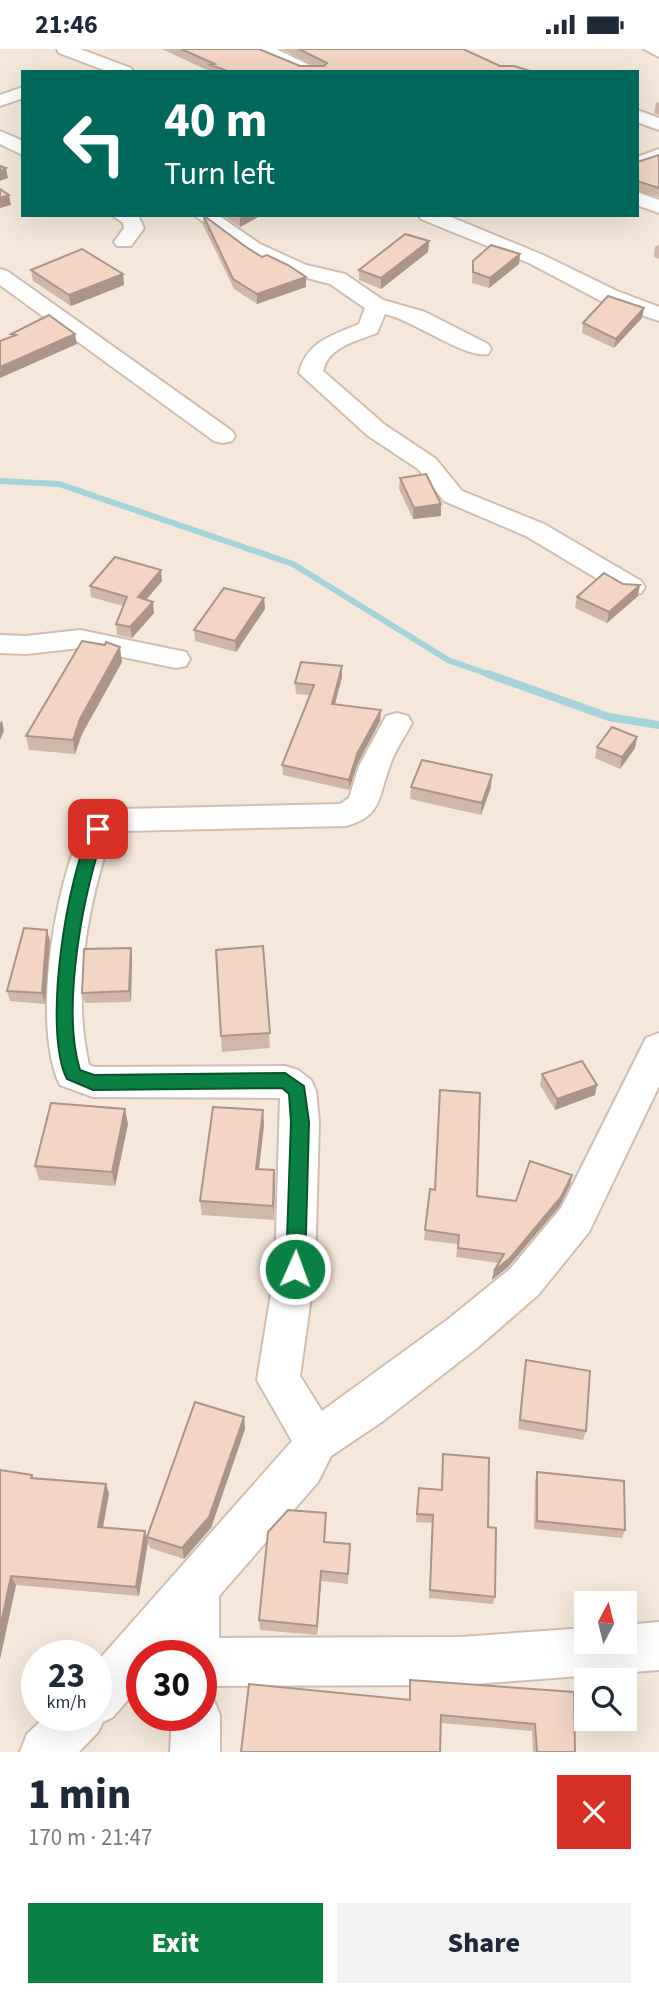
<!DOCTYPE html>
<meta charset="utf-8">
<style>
:root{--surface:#fff;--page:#f2f2f3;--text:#1f2937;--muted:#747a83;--accent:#0b8043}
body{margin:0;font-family:"Source Sans 3",sans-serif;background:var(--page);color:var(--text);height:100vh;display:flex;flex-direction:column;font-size:26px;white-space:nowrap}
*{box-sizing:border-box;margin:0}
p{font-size:23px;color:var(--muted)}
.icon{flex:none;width:38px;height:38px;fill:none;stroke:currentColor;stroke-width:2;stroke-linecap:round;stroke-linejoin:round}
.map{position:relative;height:1703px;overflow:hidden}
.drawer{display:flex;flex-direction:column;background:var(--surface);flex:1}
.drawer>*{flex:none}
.banner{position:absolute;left:21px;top:21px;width:618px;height:147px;border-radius:0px;box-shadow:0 7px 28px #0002;background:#00695c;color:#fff;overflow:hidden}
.needle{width:46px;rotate:7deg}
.buttons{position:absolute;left:574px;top:1542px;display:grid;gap:14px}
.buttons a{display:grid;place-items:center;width:63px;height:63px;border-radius:0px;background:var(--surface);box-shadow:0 7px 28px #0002;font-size:35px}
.speed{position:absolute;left:21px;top:1591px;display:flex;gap:14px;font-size:35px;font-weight:700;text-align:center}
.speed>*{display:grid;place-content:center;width:91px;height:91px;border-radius:50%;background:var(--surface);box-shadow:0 7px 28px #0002;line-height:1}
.speed small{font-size:18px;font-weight:400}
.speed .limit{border:10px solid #d22;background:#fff;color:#111}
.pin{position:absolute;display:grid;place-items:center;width:60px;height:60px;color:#fff;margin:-30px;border-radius:14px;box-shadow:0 4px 10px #0006}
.me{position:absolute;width:77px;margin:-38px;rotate:2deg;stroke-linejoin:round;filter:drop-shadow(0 0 5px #0008)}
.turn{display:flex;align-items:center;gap:24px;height:147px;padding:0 28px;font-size:32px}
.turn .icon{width:91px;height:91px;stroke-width:2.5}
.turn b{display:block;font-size:49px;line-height:60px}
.round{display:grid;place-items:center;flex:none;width:74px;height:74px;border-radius:0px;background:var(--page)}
.head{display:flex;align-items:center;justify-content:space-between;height:119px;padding:0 28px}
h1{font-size:42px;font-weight:800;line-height:52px}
.button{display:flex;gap:14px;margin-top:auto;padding:14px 28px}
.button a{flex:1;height:80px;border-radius:0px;background:var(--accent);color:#fff;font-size:28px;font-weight:800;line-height:80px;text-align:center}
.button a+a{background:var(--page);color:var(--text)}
.status{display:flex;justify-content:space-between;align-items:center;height:49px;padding:0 35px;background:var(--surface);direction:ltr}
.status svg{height:19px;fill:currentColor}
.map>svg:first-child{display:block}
</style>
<div class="status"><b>21:46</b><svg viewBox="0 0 49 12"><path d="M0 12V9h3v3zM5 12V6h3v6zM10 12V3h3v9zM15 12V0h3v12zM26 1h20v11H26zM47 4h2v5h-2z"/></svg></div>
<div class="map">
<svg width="659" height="1703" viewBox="0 0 659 1703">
<rect width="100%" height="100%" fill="#fdf6ec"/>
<path fill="#f5e8da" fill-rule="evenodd" d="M 0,0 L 659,0 L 659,1703 L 0,1703 ZM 23,23 L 637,23 L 637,166 L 23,166 ZM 586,1554 L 625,1554 L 625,1592 L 586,1592 ZM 37,1606 L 96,1606 L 96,1666 L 37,1666 ZM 142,1606 L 201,1606 L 201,1666 L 142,1666 ZM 586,1631 L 625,1631 L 625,1670 L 586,1670 Z"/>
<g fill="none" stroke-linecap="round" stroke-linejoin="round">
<polyline stroke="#a5d3da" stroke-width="6" points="0,432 59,435 293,515 448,611 493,627"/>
<polyline stroke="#a5d3da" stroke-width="8" points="488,625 609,668 659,676"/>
<defs>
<g id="minor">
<polygon points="57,0 80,0 131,19 133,23 109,23 59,4"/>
<polygon points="253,0 276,0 324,23 301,23 255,4"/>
<polygon points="644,0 659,0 659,8"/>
<polygon points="23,38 23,49 0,57 0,46"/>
<polygon points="637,61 659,69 659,81 637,73"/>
<polygon points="0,82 23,92 23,106 0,95"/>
<polygon points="659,100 659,112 637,120 637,108"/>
<polygon points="637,143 659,151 659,164 637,156"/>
<polygon points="112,166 138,166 144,179 131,197 117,197 114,193 124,179 123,174"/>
<path d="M 194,166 L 218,166 L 260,195 L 306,216 L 345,225 L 383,251 L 425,263 L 488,295 L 491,300 L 488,305 C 466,310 413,271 385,265 L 377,284 C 356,292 328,298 323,322 L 385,376 L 436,410 L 462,442 L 544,475 L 641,532 L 645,538 L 641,544 L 631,546 L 621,544 L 526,487 L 444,452 L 418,420 L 367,386 L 299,324 C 306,293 333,286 359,275 L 365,259 L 330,235 L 292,225 L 246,203 Z"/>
<polygon points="418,166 446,166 543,206 617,242 659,258 659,272 601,252 529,214 421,170"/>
<polygon points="0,220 7,222 232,382 235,387 232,392 223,394 214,392 0,236"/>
<polygon points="80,581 176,601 186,603 190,610 186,617 176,619 80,599 26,605 0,604 0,586 26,587"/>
<path d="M 397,664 L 408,667 L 412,674 C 404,689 394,703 389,719 C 378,749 382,767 346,777 L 123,782 L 111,787 C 87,858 72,942 89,1016 L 95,1018 L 285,1017 L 298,1021 L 311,1031 L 316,1042 L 319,1073 L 315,1220 L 300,1327 L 322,1362 L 447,1271 L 510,1220 L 561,1159 L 646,989 L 659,984 L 659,1037 L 589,1183 L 538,1246 L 477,1299 L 383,1372 L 331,1407 L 318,1433 L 219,1547 L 219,1589 L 461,1588 L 586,1579 L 586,1592 L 625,1592 L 625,1576 L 659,1573 L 659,1621 L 461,1636 L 201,1637 L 201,1606 L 173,1606 L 172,1600 L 167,1606 L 142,1606 L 142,1635 L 113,1668 L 103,1673 L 98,1683 L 79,1703 L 20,1703 L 27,1685 L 47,1666 L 96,1666 L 96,1614 L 292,1392 L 257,1331 L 275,1220 L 280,1049 L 93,1048 L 60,1036 C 31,978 55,827 87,772 L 120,760 L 340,755 L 349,749 L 359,717 L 386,667 Z"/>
<polygon points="201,1644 213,1649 220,1666 220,1703 170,1703 172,1666 201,1666"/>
</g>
</defs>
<use href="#minor" stroke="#d1beb0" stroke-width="4"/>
<use href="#minor" fill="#fff" fill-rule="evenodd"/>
</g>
<g fill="#d1b7a8">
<polygon points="162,0 259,0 300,17 315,17 282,0 463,0 500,17 527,23 211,23"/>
<polygon points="659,53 659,66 654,64 656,54"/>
<polygon points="659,106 659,148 637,142 637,113"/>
<polygon points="203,166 246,198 262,208 306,228 306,238 257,255 234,240 203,176"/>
<polygon points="223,166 262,166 240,178"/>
<polygon points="429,192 428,203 381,240 359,231 359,221"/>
<polygon points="659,195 659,210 654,208 655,198"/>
<polygon points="520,205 519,215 489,239 472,234 473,212"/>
<polygon points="31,221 123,225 124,236 71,257 33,232"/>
<polygon points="644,259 642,269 614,299 582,284 583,274"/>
<polygon points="400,429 441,455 441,467 413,470 399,440"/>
<polygon points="162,532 146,551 154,564 132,589 117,586 116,575 123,557 91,548 90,537"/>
<polygon points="638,547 607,574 575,559 577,548"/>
<polygon points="264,549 265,560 236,603 195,592 194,581"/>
<polygon points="105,596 122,613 82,685 75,705 29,701 26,687"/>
<polygon points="342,617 342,628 335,655 381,661 380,672 357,716 349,741 283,726 282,716 310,646 296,645 295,634"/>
<polygon points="637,688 635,699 620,720 595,709 597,698"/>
<polygon points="411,738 491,738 481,766 410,750"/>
<polygon points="50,892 45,955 10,952 7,942"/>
<polygon points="263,897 270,999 222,1003 221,987"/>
<polygon points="131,899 132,910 131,953 85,954 82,944"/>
<polygon points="542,1025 595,1046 555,1061 540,1036"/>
<polygon points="439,1051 477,1147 516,1152 572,1126 570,1136 559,1158 508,1218 492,1231 494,1222 498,1214 456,1208 458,1195 424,1191 430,1140 435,1141"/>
<polygon points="263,1061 264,1076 259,1120 274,1121 274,1171 202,1166 200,1152"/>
<polygon points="128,1075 115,1137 39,1131 35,1117"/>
<polygon points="526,1311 586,1382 583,1391 518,1380 524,1320"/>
<polygon points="244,1368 245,1380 211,1479 184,1510 150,1499 148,1493 139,1547 16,1536 0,1610 0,1421 32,1426 33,1429 106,1435 109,1445 103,1479 145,1482 147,1487"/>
<polygon points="443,1405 488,1478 495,1548 493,1555 429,1549 432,1474 416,1473 418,1447 419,1439 441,1441"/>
<polygon points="537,1423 625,1481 622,1489 534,1480 535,1432"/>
<polygon points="326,1464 325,1493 350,1495 348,1535 321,1532 317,1586 260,1581 259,1571"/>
<polygon points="410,1631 574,1643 575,1703 533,1703 532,1682 441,1674 409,1651"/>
</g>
<g fill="#aa9588">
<polygon points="6,119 8,129 0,132 0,122"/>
<polygon points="9,146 11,156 0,159 0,149"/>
<polygon points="243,166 262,166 240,178 240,168"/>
<polygon points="429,192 428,203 381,240 381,229"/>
<polygon points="520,205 519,215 489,239 490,229"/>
<polygon points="123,225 124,236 71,257 69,246"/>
<polygon points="306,228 306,238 257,255 257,245"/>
<polygon points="644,259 642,269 614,299 616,290"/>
<polygon points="75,285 77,295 0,329 0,318"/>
<polygon points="441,455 441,467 413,470 414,459"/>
<polygon points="161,521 162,532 139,559 138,548"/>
<polygon points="640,536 638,547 607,574 609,563"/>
<polygon points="264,549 265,560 236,603 235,592"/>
<polygon points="153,553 154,564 132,589 130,578"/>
<polygon points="120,598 122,613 82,685 75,705 73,691 80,670"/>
<polygon points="342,617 342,628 332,666 332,655"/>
<polygon points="381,661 380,672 357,716 349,741 349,731 357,705"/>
<polygon points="2,671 4,682 0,691 0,674"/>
<polygon points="637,688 635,699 620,720 622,708"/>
<polygon points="492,726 491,738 481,766 482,754"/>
<polygon points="47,881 50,892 45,955 42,944"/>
<polygon points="131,899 132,910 131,953 129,942"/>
<polygon points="597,1036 595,1046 555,1061 557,1050"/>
<polygon points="125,1060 128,1075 115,1137 112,1123"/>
<polygon points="263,1061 264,1076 257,1135 256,1120"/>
<polygon points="274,1121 275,1136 274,1171 273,1157"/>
<polygon points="572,1126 570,1136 559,1158 508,1218 492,1231 494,1222"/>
<polygon points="244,1368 245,1380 211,1479 184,1510 182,1499"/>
<polygon points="106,1435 109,1445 101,1488 98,1478"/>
<polygon points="145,1482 148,1493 139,1547 136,1538"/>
<polygon points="321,1522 321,1532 317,1586 317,1577"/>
<polygon points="11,1527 16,1536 0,1610 0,1579"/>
</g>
<g fill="#f3d5c3" stroke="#aa9588" stroke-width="2">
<polygon points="181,0 259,0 300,17 324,17 327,14 299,0 463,0 500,17 514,17 527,21 523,23 230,23 211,16 215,15"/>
<polygon points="659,106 659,139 637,132 637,113"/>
<polygon points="0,117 6,119 0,122"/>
<polygon points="0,140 9,146 0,149"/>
<polygon points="203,166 246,198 262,208 267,206 288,216 306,228 257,245 233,230"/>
<polygon points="405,185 429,192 381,229 359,221"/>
<polygon points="491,196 520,205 490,229 473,223 473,212"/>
<polygon points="82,200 123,225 69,246 31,221"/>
<polygon points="608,247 644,259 616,290 583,274"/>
<polygon points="49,266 75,285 0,318 0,292 16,286 11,285"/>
<polygon points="426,425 441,455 414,459 400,429"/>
<polygon points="115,508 161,521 138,548 153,553 130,578 116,575 127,548 90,537"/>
<polygon points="604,524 623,535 640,536 609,563 577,548"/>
<polygon points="224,539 264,549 235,592 194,581"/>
<polygon points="82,592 105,596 106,593 120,598 80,670 73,691 26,687"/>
<polygon points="301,613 342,617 332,655 381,661 357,705 349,731 282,716 314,636 295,634"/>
<polygon points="612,678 637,688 622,708 597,698"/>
<polygon points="422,711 492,726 482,754 411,738"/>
<polygon points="24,879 47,881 42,944 7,942"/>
<polygon points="263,897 270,984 221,987 216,901"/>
<polygon points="131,899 129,942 82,944 84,900"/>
<polygon points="582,1012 597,1036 557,1050 542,1025"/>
<polygon points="440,1041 480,1044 477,1147 516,1152 530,1112 572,1126 561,1148 510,1209 494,1222 504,1205 458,1199 459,1186 425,1181 430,1140 435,1141"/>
<polygon points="51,1054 125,1060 112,1123 35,1117"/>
<polygon points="213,1058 263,1061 256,1120 274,1121 273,1157 200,1152"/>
<polygon points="526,1311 590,1322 586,1382 520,1371"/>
<polygon points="195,1353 244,1368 209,1468 182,1499 147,1488"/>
<polygon points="443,1405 489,1409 488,1478 496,1479 495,1548 430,1541 433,1466 417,1465 419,1439 442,1441"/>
<polygon points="0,1421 32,1426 31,1429 106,1435 98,1478 145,1482 136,1538 11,1527 0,1579"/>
<polygon points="537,1423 624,1432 625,1481 537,1472"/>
<polygon points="288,1461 326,1464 324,1493 350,1495 348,1525 321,1522 317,1577 259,1571 268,1483"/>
<polygon points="410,1631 574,1643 575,1703 537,1703 535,1675 441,1666 440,1703 241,1703 249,1635 410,1651"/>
</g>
<path fill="#0b8043" stroke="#07532c" stroke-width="2" d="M 98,774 L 106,780 C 83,838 61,961 80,1021 L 94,1026 L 285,1024 L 304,1037 L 309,1073 L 305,1220 L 302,1226 L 295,1229 L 289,1226 L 286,1220 L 291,1073 L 289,1045 L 282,1039 L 93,1041 L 67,1030 C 42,981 67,824 93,776 Z"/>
</svg>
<div class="buttons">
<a><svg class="needle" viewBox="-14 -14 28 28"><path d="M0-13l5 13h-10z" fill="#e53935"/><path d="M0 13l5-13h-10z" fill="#747a83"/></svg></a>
<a><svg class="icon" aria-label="search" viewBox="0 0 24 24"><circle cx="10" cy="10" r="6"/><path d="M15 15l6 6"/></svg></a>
</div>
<div class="speed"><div>23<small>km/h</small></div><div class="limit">30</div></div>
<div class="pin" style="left:98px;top:780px;background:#d93025"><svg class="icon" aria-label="arrive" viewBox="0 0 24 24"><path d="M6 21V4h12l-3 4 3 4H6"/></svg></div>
<svg class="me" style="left:295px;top:1220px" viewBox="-20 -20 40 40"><circle r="17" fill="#0b8043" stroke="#fff" stroke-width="3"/><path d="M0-11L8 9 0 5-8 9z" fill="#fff"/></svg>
<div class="banner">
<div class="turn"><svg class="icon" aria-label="left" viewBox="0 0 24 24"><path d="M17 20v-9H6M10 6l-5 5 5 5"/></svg><div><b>40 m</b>Turn left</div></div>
</div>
</div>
<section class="drawer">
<div class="head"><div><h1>1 min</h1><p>170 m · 21:47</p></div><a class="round" style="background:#d93025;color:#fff"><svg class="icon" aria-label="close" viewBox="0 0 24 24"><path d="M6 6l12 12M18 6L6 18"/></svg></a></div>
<div class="button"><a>Exit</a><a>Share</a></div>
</section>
